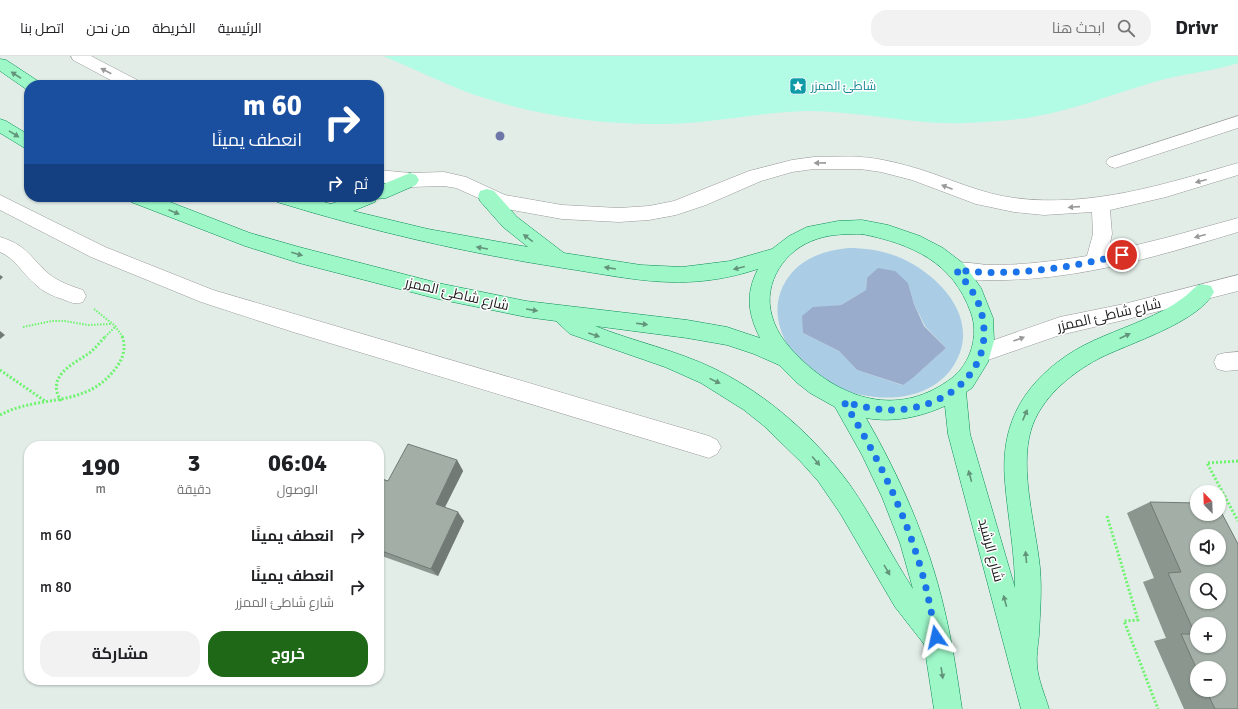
<!DOCTYPE html>
<html lang="ar">
<meta charset="utf-8">
<style>
:root{--surface:#fff;--page:#f2f2f2;--text:#202124;--muted:#757577;--line:#e0e0e0;--accent:#1e6818}
body{margin:0;font-family:Signika,Cairo,sans-serif;background:var(--page);color:var(--text);direction:rtl;height:100vh;display:flex;flex-direction:column;font-size:15px;white-space:nowrap}
*{box-sizing:border-box;margin:0}
p{font-size:13px;color:var(--muted)}
.icon{flex:none;width:22px;height:22px;fill:none;stroke:currentColor;stroke-width:2;stroke-linecap:round;stroke-linejoin:round}
.map{position:relative;flex:1;overflow:hidden;direction:ltr}
.sheet{position:absolute;left:24px;top:385px;width:360px;height:244px;display:flex;flex-direction:column;background:var(--surface);border-radius:16px;box-shadow:0 1px 3px #0004;direction:rtl}
.sheet>*{flex:none}
.banner{position:absolute;left:24px;top:24px;width:360px;height:122px;border-radius:16px;box-shadow:0 1px 3px #0004;direction:rtl;background:#1a4fa0;color:#fff;overflow:hidden}
.needle{width:26px;rotate:337deg}
.fabs{position:absolute;left:1190px;top:429px;display:grid;gap:8px}
.fabs a{display:grid;place-items:center;width:36px;height:36px;border-radius:50%;background:var(--surface);box-shadow:0 1px 3px #0004;font-size:20px}
.pin{position:absolute;display:grid;place-items:center;width:34px;height:34px;color:#fff;margin:-17px;border:2px solid #fff;border-radius:50%;box-shadow:0 1px 4px #0007}
.me{position:absolute;width:44px;margin:-22px;rotate:349deg;stroke-linejoin:round;filter:drop-shadow(0 0 3px #0008)}
.turn{display:flex;align-items:center;gap:14px;height:84px;padding:0 16px;font-size:18px}
.turn .icon{width:52px;height:52px;stroke-width:2.5}
.turn b{display:block;font-size:28px;line-height:34px}
.then{display:flex;align-items:center;height:38px;padding:0 16px;background:#0003;gap:8px;font-size:15px}
.eta{display:flex;justify-content:space-evenly;align-items:center;height:68px;text-align:center}
.eta b{font-size:24px;font-weight:700;line-height:28px}
.action{display:flex;gap:8px;margin-top:auto;padding:8px 16px}
.action a{flex:1;height:46px;border-radius:16px;background:var(--accent);color:#fff;font-size:16px;font-weight:700;line-height:46px;text-align:center}
.action a+a{background:var(--page);color:var(--text)}
ul{padding:0;list-style:none}
li{display:flex;align-items:center;gap:12px;height:52px;padding:0 16px}
li div{flex:1}
li b{display:block;font-size:15px}
li em{font-style:normal}
header{display:flex;align-items:center;gap:24px;box-sizing:border-box;height:56px;padding:0 20px;background:var(--surface);border-bottom:1px solid var(--line)}
header strong{font-size:19px}
nav{display:flex;gap:22px;margin-inline-start:auto;font-size:14px}
.search{width:280px;height:36px;background:var(--page);display:flex;align-items:center;gap:10px;box-sizing:border-box;padding:0 14px;border-radius:16px;color:var(--muted);font-size:15px}
.map>svg:first-child{display:block}
</style>
<header>
<strong>Drivr</strong>
<div class="search"><svg class="icon" aria-label="search" viewBox="0 0 24 24"><circle cx="10" cy="10" r="6"/><path d="M15 15l6 6"/></svg>ابحث هنا</div>
<nav><a>الرئيسية</a><a>الخريطة</a><a>من نحن</a><a>اتصل بنا</a></nav>
</header>
<div class="map">
<svg width="1238" height="653" viewBox="0 0 1238 653">
<rect width="100%" height="100%" fill="#e2ede8"/>
<path fill="#aacde5" fill-rule="evenodd" d="M 848,192 C 864,192 880,194 896,200 C 937,216 983,262 954,309 C 945,324 928,335 910,339 C 885,345 857,340 833,330 C 797,314 764,269 783,230 C 796,204 821,195 848,192 ZM 867,222 L 908,227 L 914,248 L 925,270 L 946,292 L 914,321 L 902,329 L 857,314 L 839,295 L 803,277 L 813,252 L 841,249 L 866,234 Z"/>
<polygon fill="#99accb" points="878,212 895,215 908,227 914,248 924,270 946,292 914,321 903,329 857,314 839,295 803,277 802,260 813,251 841,249 866,234 867,222"/>
<path fill="#b2fbe5" d="M 383,0 L 1238,0 L 1238,7 C 1214,15 1189,17 1165,23 C 1131,32 1098,45 1064,54 C 1032,63 998,66 964,67 C 911,69 860,55 807,55 C 758,56 711,68 662,68 C 598,69 533,59 472,38 C 442,27 413,12 383,0 Z"/>
<g fill="none" stroke-linecap="round" stroke-linejoin="round">
<defs>
<g id="minor">
<polygon points="71,0 91,0 139,25 141,29 120,29 73,4"/>
<polygon points="1238,60 1238,72 1115,112 1109,110 1106,106 1109,102"/>
<path d="M 814,101 C 829,101 845,100 860,101 C 880,102 902,108 922,114 C 953,124 982,138 1015,142 C 1091,152 1165,128 1238,107 L 1238,119 L 1166,141 L 1110,154 L 1112,178 L 1108,196 L 1169,181 L 1238,162 L 1238,176 C 1162,199 1086,222 1006,224 C 988,224 967,225 949,220 L 946,214 L 949,208 C 963,204 978,209 992,209 C 1024,209 1055,205 1087,200 L 1093,178 L 1092,156 L 1044,159 L 1014,156 L 976,148 L 912,124 L 881,116 L 860,113 L 814,113 L 792,116 L 761,125 L 706,149 L 676,159 L 649,164 L 619,166 L 562,163 L 501,152 L 456,132 L 444,130 L 410,131 L 379,126 L 379,114 L 410,117 L 444,116 L 466,121 L 505,139 L 562,149 L 619,152 L 649,150 L 674,145 L 749,115 L 792,104 Z"/>
<polygon points="0,139 105,191 213,234 709,380 717,384 721,391 717,398 709,402 290,275 201,246 91,201 0,154"/>
<path d="M 0,181 C 29,190 29,201 49,218 C 59,226 71,230 83,234 L 86,240 L 83,246 C 75,249 70,246 62,243 C 52,240 42,235 35,228 C 23,218 15,202 0,196 Z"/>
<polygon points="1238,219 1238,235 1124,264 1060,279 982,306 974,303 971,297 974,291 1060,261 1124,248"/>
<polygon points="1238,296 1238,314 1225,315 1217,313 1214,306 1217,299 1225,297"/>
</g>
<g id="major">
<polygon points="0,3 6,4 38,25 40,29 29,29 29,34 26,33 0,15"/>
<polygon points="0,63 6,65 29,79 29,93 23,91 0,77"/>
<path d="M 410,117 L 416,119 L 419,124 L 416,129 L 386,142 L 376,143 L 375,146 L 353,155 L 428,173 L 528,191 L 503,171 L 480,145 L 478,140 L 480,135 L 487,133 L 494,135 L 517,161 L 564,197 L 641,209 L 682,211 L 730,205 L 772,193 L 789,180 L 807,171 L 838,165 L 862,164 L 888,169 L 920,180 L 943,192 L 964,208 L 981,232 L 993,262 L 994,285 L 988,306 L 972,332 L 966,336 L 970,378 L 1015,532 C 1015,497 1008,462 1005,426 C 1000,371 1021,331 1066,300 C 1089,284 1118,275 1143,264 C 1157,258 1171,251 1183,242 C 1188,239 1192,233 1197,230 C 1202,227 1206,229 1211,230 L 1214,236 C 1198,267 1129,287 1098,303 C 1070,318 1040,343 1031,374 C 1019,414 1036,471 1040,512 C 1042,535 1040,557 1039,579 C 1038,589 1036,600 1037,609 C 1038,624 1045,639 1049,653 L 1021,653 L 948,378 L 945,350 C 920,361 894,367 866,362 C 900,421 928,484 944,552 C 952,585 957,619 962,653 L 934,653 L 924,588 L 895,551 L 840,457 L 818,425 L 801,406 L 764,370 L 744,354 L 701,327 L 665,311 L 570,278 L 556,265 L 526,261 L 438,243 L 299,207 L 245,190 L 131,146 L 129,141 L 157,141 L 250,177 L 299,191 L 438,227 L 526,245 L 687,264 L 727,271 L 760,282 C 748,258 745,238 758,213 C 685,237 635,223 563,212 C 466,197 371,175 277,146 L 275,141 L 306,141 L 331,148 L 350,141 L 379,141 L 379,130 ZM 862,178 C 912,188 953,206 971,257 C 979,279 971,307 952,322 C 902,360 848,346 805,307 C 791,294 777,279 772,260 C 762,227 785,193 817,183 C 831,178 847,178 862,178 ZM 595,270 L 687,282 L 727,289 L 754,298 L 779,309 L 796,326 L 810,337 L 835,351 L 862,399 L 882,441 L 900,487 L 913,533 C 891,499 873,462 850,429 C 815,381 768,339 715,313 C 676,294 635,286 595,270 Z"/>
</g>
</defs>
<use href="#minor" stroke="#999" stroke-width="1"/>
<use href="#major" stroke="#078d54" stroke-width="1"/>
<g stroke="#6ef36e" stroke-width="2" stroke-dasharray="1.5 1.5" stroke-linecap="butt">
<polyline points="94,253 114,269 123,281"/>
<polyline points="23,271 52,265 65,265 88,269 112,268"/>
<polyline points="105,281 116,270"/>
</g>
<g stroke="#6ef36e" stroke-width="3" stroke-dasharray="2 2" stroke-linecap="butt">
<polyline points="0,314 45,345"/>
<path d="M 61,345 C 46,321 71,309 88,298 C 95,293 100,286 106,280"/>
<path d="M 0,359 C 41,337 88,354 118,309 C 124,300 126,290 122,280"/>
<polyline points="1238,405 1207,407 1238,465"/>
<polyline points="1107,460 1138,564 1124,565 1158,653"/>
</g>
<use href="#minor" fill="#fff" fill-rule="evenodd"/>
<use href="#major" fill="#9df7c7" fill-rule="evenodd"/>
</g>
<circle fill="#6e75a8" cx="500" cy="80" r="4.5"/>
<g fill="#8b968f" fill-rule="evenodd">
<polygon points="457,404 463,415 445,451 464,465 438,520 379,499 379,422 388,425"/>
<path d="M 1150,446 L 1238,488 L 1238,653 L 1184,653 L 1154,585 L 1166,582 L 1143,526 L 1154,522 L 1127,457 ZM 1197,612 L 1219,634 L 1197,634 Z"/>
</g>
<g fill="#717a74">
<polygon points="0,219 3,221 0,224"/>
<polygon points="0,275 5,279 0,283"/>
<polygon points="457,404 463,415 442,457 436,448"/>
<polygon points="458,456 464,465 438,520 431,513"/>
</g>
<g fill="#a2aea6" stroke="#717a74" fill-rule="evenodd">
<polygon points="408,388 457,404 436,448 458,456 431,513 379,494 379,422 388,425"/>
<path d="M 1150,446 L 1197,447 L 1197,458 L 1219,458 L 1219,452 L 1238,488 L 1238,653 L 1215,653 L 1206,634 L 1219,634 L 1219,612 L 1197,612 L 1197,614 L 1181,578 L 1195,578 L 1168,517 L 1181,516 ZM 1197,480 L 1219,480 L 1219,502 L 1197,502 ZM 1197,524 L 1219,524 L 1219,546 L 1197,546 ZM 1197,568 L 1219,568 L 1219,590 L 1197,590 Z"/>
</g>
<defs><path id="oneway-solid" d="M-6-.8H1V-3.2L6.5 0L1 3.2V.8H-6Z"/></defs>
<g fill="#999">
<use href="#oneway-solid" transform="translate(106 15) rotate(-153)"/>
<use href="#oneway-solid" transform="translate(820 107) rotate(179)"/>
<use href="#oneway-solid" transform="translate(1201 125) rotate(165)"/>
<use href="#oneway-solid" transform="translate(947 131) rotate(-159)"/>
<use href="#oneway-solid" transform="translate(1074 151) rotate(176)"/>
<use href="#oneway-solid" transform="translate(1200 180) rotate(165)"/>
<use href="#oneway-solid" transform="translate(1019 283) rotate(-20)"/>
</g>
<g fill="#63947a">
<use href="#oneway-solid" transform="translate(16 19) rotate(-147)"/>
<use href="#oneway-solid" transform="translate(14 78) rotate(32)"/>
<use href="#oneway-solid" transform="translate(174 156) rotate(23)"/>
<use href="#oneway-solid" transform="translate(528 182) rotate(-143)"/>
<use href="#oneway-solid" transform="translate(482 192) rotate(-170)"/>
<use href="#oneway-solid" transform="translate(297 198) rotate(16)"/>
<use href="#oneway-solid" transform="translate(610 212) rotate(-171)"/>
<use href="#oneway-solid" transform="translate(739 212) rotate(166)"/>
<use href="#oneway-solid" transform="translate(532 254) rotate(9)"/>
<use href="#oneway-solid" transform="translate(642 268) rotate(7)"/>
<use href="#oneway-solid" transform="translate(594 279) rotate(19)"/>
<use href="#oneway-solid" transform="translate(1125 280) rotate(-25)"/>
<use href="#oneway-solid" transform="translate(715 325) rotate(26)"/>
<use href="#oneway-solid" transform="translate(1025 359) rotate(-67)"/>
<use href="#oneway-solid" transform="translate(816 405) rotate(49)"/>
<use href="#oneway-solid" transform="translate(970 420) rotate(-105)"/>
<use href="#oneway-solid" transform="translate(1026 501) rotate(-95)"/>
<use href="#oneway-solid" transform="translate(887 514) rotate(60)"/>
<use href="#oneway-solid" transform="translate(1005 545) rotate(-105)"/>
<use href="#oneway-solid" transform="translate(942 617) rotate(81)"/>
</g>
<g fill="none" stroke-linecap="round" stroke-linejoin="round">
<path stroke="#1a73e8" stroke-width="7" stroke-dasharray="0 12.6" d="M 936,581 C 931,554 926,527 917,500 C 900,446 874,394 844,346 C 860,350 875,354 892,354 C 947,353 997,314 981,255 C 977,239 966,226 956,214 C 1012,221 1068,212 1122,199"/>
</g>
<defs>
<symbol id="sight-square" viewBox="-11 -11 22 22"><rect x="-9" y="-9" width="18" height="18" rx="4" fill="#0f9aa8" stroke="#fff"/><path d="M0-6L1.8-2.2L6-1.7L2.9 1.2L3.7 5.4L0 3.3L-3.7 5.4L-2.9 1.2L-6-1.7L-1.8-2.2Z" fill="#fff"/></symbol>
</defs>
<g fill-rule="evenodd">
<use href="#sight-square" x="788" y="20" width="20" height="20"/>
</g>
<g text-anchor="middle" dominant-baseline="central" stroke-width="3" stroke-linejoin="round" paint-order="stroke">
<g font-size="12" fill="#0d838f" stroke="#fff" text-anchor="start">
<text x="811" y="30">شاطئ الممزر</text>
</g>
<g font-size="14" fill="#1c1c1c" stroke="#fff">
<text transform="translate(457 238) rotate(13)">شارع شاطئ الممزر</text>
<text transform="translate(1109 259) rotate(-13)">شارع شاطئ الممزر</text>
<text transform="translate(991 494) rotate(75)">شارع الرشيد</text>
</g>
</g>
</svg>
<div class="fabs">
<a><svg class="needle" viewBox="-14 -14 28 28"><path d="M0-13l5 13h-10z" fill="#e53935"/><path d="M0 13l5-13h-10z" fill="#757577"/></svg></a>
<a><svg class="icon" aria-label="sound" viewBox="0 0 24 24"><path d="M4 9h4l5-4v14l-5-4H4zM17 9q2 3 0 6"/></svg></a>
<a><svg class="icon" aria-label="search" viewBox="0 0 24 24"><circle cx="10" cy="10" r="6"/><path d="M15 15l6 6"/></svg></a>
<a>+</a>
<a>−</a>
</div>
<div class="pin" style="left:1122px;top:199px;background:#d93025"><svg class="icon" aria-label="arrive" viewBox="0 0 24 24"><path d="M6 21V4h12l-3 4 3 4H6"/></svg></div>
<svg class="me" style="left:936px;top:581px" viewBox="-20 -20 40 40"><path d="M0-17L14 15 0 8-14 15z" fill="#1a73e8" stroke="#fff" stroke-width="4"/></svg>
<div class="banner">
<div class="turn"><svg class="icon" aria-label="right" viewBox="0 0 24 24"><path d="M7 20v-9h11M14 6l5 5-5 5"/></svg><div><b>60 m</b>انعطف يمينًا</div></div>
<div class="then">ثم<svg class="icon" aria-label="right" viewBox="0 0 24 24"><path d="M7 20v-9h11M14 6l5 5-5 5"/></svg></div>
</div>
<section class="sheet">
<div class="eta">
<div><b>06:04</b><p>الوصول</p></div>
<div><b>3</b><p>دقيقة</p></div>
<div><b>190</b><p>m</p></div>
</div>
<ul>
<li><svg class="icon" aria-label="right" viewBox="0 0 24 24"><path d="M7 20v-9h11M14 6l5 5-5 5"/></svg><div><b>انعطف يمينًا</b></div><em>60 m</em></li>
<li><svg class="icon" aria-label="right" viewBox="0 0 24 24"><path d="M7 20v-9h11M14 6l5 5-5 5"/></svg><div><b>انعطف يمينًا</b><p>شارع شاطئ الممزر</p></div><em>80 m</em></li>
</ul>
<div class="action"><a>خروج</a><a>مشاركة</a></div>
</section>
</div>
